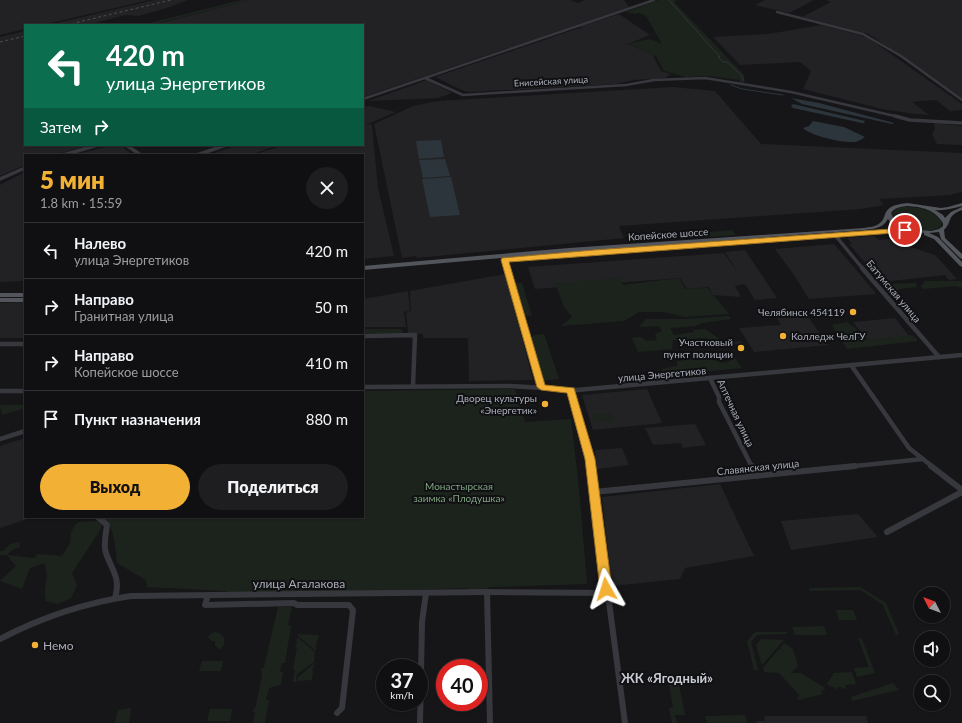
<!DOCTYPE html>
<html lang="ru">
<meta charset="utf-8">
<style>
:root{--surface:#101012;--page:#1e1e20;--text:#f1f3f6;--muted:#9c9d9f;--line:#303032;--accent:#f2b134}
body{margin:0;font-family:Lato,sans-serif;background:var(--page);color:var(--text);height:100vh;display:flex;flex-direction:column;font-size:15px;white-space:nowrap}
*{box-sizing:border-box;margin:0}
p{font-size:13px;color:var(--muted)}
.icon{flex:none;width:22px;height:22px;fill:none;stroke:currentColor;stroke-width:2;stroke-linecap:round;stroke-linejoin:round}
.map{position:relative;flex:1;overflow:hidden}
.panel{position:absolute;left:24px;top:154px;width:340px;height:364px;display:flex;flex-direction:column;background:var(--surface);border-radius:0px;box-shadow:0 1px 3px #0004,0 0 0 1px var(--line)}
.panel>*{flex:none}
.banner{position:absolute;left:24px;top:24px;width:340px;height:122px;border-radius:0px;box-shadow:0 1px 3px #0004,0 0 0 1px var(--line);background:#0b6e4f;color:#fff;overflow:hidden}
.needle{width:26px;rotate:312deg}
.buttons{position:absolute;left:914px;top:587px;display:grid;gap:8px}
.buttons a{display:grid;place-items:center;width:36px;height:36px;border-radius:50%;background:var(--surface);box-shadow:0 1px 3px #0004,0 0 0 1px var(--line);font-size:20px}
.speed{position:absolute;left:376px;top:659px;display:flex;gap:8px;font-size:20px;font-weight:700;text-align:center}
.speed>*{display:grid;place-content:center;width:52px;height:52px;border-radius:50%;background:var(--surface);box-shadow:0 1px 3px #0004,0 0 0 1px var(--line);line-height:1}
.speed small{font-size:10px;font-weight:400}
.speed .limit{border:6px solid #d22;background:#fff;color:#111}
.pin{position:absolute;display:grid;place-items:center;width:34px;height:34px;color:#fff;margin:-17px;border:2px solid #fff;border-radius:50%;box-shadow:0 1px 4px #0007}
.me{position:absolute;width:44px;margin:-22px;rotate:354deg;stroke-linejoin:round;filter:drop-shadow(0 0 3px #0008)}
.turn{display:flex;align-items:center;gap:14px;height:84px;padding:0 16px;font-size:18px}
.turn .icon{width:52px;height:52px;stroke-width:2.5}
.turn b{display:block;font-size:28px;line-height:34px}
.then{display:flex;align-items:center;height:38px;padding:0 16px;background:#0003;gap:8px;font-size:15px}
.round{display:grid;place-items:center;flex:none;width:42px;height:42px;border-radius:21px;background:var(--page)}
.summary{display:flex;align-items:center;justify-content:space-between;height:68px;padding:0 16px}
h1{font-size:24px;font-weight:800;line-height:30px;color:var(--accent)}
.cta{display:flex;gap:8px;margin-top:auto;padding:8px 16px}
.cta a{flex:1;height:46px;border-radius:24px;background:var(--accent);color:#111;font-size:16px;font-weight:800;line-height:46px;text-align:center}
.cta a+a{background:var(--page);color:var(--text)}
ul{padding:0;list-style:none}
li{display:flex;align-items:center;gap:12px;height:56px;padding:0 16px;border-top:1px solid var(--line)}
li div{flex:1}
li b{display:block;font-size:15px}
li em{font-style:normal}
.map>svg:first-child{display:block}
</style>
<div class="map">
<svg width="962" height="723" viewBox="0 0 962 723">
<rect width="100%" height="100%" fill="#161618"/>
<g fill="#222225">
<polygon points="0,0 149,0 42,25 25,25 25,29 0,35"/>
<polygon points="154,0 188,0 167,8 138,16 126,15 87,25 49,25"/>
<polygon points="250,0 570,0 578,3 585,0 624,0 629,7 363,97 363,25 153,25"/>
<polygon points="765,0 814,0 789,13 755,5"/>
<polygon points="825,0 962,0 962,99 869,34 802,17 831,2"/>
<polygon points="619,14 650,35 631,43 626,43 656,56 653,56 661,71 671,74 665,78 634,80 616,84 470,92 464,91 435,77 576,29 582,28 579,27"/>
<polygon points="821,25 867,37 962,104 962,110 950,111 936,100 919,101 912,102 929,115 915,114 882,109 803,89 811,71 800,62 740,65 713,37 768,34"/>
<polygon points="25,31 25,145 89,145 58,154 50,153 47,155 25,155 25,165 0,176 0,37"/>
<polygon points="427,80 452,93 438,98 368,101"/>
<polygon points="673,87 715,91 761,144 962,153 962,192 950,195 879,199 884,205 861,209 619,226 624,238 417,258 416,256 402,258 374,124 413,106 438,101"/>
<polygon points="369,106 396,112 365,125 371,124 372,126 378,188 394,256 363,259 363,155 253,155 284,145 363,145 363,107"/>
<polygon points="934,123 962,126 962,145 937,144 932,134 935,129"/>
<polygon points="113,145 123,147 132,155 75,155"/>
<polygon points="238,145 278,145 250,155 209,155"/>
<polygon points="25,172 25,281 0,282 0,185"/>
<polygon points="874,236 879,240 889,239 893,243 898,243 935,255 957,279 949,280 945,275 882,282 849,244 852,243 847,238"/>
<polygon points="834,244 858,272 876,294 809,299 794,275 775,249"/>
<polygon points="745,250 777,298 755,300 745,284 735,286 741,297 713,295 709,287 687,289 680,278 535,289 528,267 724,253 739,274 725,252"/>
<polygon points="505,274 533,380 469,381 468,338 423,338 423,334 408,333 406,313 411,311 410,291"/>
<polygon points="408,291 410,311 404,312 406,327 363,327 363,299"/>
<polygon points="25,302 25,338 0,338 0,303"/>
<polygon points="803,310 828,345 754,352 739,328 781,325 774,313"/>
<polygon points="895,318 909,336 867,340 853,322"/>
<polygon points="647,389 662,423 593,430 582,395"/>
<polygon points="695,424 706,445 683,448 681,443 653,445 645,428"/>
<polygon points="25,438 25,517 33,517 0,528 0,446"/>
<polygon points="622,448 629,465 597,469 595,450"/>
<polygon points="720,484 754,556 685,568 680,579 612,586 602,497"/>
<polygon points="858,514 878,537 791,550 781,521"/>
<polygon points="764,716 866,716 868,723 757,723 756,721 765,721"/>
</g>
<g fill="#1c231d">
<polygon points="241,0 250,0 151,25 141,25"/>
<polygon points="659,0 676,0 674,2 744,75 744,83 739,82 740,80 708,76 686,77 664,71 656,56 629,44 649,39 662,44 646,16 640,13 634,14 626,12"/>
<path d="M 910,207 C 923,208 934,211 942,222 L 941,226 C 930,236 894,230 891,213 C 896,207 903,207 910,207 Z"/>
<polygon points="732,230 736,235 691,238 688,234"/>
<polygon points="865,231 524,256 555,253"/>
<polygon points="619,278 623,285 679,278 685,289 708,288 729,314 685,317 664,312 639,312 624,321 561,326 572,317 564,307 555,283"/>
<polygon points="925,281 962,281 962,288 956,286 923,289 921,286"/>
<polygon points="515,283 522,283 532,316 524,316"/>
<polygon points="916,283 917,287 899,289 897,293 903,300 893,299 885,290 890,284"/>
<polygon points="729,316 731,319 702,323 695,326 670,328 674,335 694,332 694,330 705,329 724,342 742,341 743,344 717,345 707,338 673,340 672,349 638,352 632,338 640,337 647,341 657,340 655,334 662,331 659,326 639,327 646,319 684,319"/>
<polygon points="847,322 855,328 865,340 913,335 918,341 847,349 832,325"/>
<polygon points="363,329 401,329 403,333 363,333"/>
<polygon points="544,334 559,379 542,381 530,339 534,335"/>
<polygon points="705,358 725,363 735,358 742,368 664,376 662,369 677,366 677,361"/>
<path d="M 515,389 L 525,422 L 571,419 L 579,489 L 587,584 L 490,587 C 482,591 476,592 467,588 L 373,591 L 251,592 L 228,593 L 225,591 L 147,587 L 146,580 L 117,563 C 115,547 115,528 103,517 L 363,517 L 363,391 Z"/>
<polygon points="0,405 25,405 25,408 2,415"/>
<polygon points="611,413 614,421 594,423 592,415"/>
<path d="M 97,521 L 102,525 L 99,532 L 72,573 L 77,586 L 71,598 L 58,604 L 46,601 C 42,585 51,578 44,563 L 30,568 L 22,589 L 0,581 L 16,566 L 7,555 L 0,555 L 0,551 L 3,551 L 10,544 L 19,542 L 20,547 L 13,549 L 7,555 L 33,558 L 36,557 L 37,554 L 62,556 L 70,543 L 71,532 L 75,525 L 79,522 Z"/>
<polygon points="860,587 886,603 899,634 898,635 896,635 883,605 861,590 810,591 809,588"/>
<polygon points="278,607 292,607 288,625 291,626 285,663 282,663 280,672 283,672 281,685 269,688 266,700 269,700 265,723 253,723 255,712 252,711 256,706 262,676 261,669 264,667"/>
<polygon points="836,610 853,610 857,620 839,620"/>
<polygon points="824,626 827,635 795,635 792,627"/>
<path d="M 215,632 C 226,634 227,643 220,650 L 215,645 L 215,641 L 212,641 L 208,637 L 210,634 Z"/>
<polygon points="755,632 787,632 787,634 757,635 751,642 758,670 754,670 747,641"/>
<polygon points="298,634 319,635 316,644 316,651 298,636"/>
<polygon points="297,637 315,652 314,662 297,674 296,682 293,682 295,669 293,669 297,647 296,647"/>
<polygon points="858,638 862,639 875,673 857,677 854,668 869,667"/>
<polygon points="761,639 784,640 762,665 756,645"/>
<polygon points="784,643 793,649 798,666 791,673 801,673 825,688 825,689 821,691 823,694 798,700 797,697 800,696 779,673 764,672 763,668 779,649 793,658 780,649"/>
<polygon points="202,661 223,661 221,671 199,671"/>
<polygon points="315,663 312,671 313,671 312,680 297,681 298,677"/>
<polygon points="852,672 856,684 845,685 846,688 842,689 841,687 837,687 838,690 827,684 834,673"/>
<polygon points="893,683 899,690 852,701 851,697"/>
<polygon points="669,685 679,685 685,715 675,715 677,723 672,723 669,708 673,707"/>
<polygon points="131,708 129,723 115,723 118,710"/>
<polygon points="210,709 232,709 230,721 207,721"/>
<polygon points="745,715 747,723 707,723 705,716"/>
</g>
<g fill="#2c353c">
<polygon points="791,98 819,103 894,123 892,124 802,104"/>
<polygon points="793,104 865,121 864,123 862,123 793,108 791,106"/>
<path d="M 813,121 L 844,127 L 865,137 C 862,139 858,142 854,142 C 842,143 811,136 803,128 L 809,126 Z"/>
<polygon points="441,140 444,157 419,159 416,141"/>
<polygon points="445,159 450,176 423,178 419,160"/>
<polygon points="451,177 460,215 430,217 422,179"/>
</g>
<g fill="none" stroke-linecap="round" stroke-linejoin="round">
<g stroke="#2c353c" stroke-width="1">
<polyline points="669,0 720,57 718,57 723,62 727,62 741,75 744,81"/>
<polyline points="731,85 742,89 783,95"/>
</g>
<g stroke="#37383d" stroke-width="2.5">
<polyline points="777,12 863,34 901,56 962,100"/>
<polyline points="425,78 463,95 626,85 654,80 705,78 791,92 899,117"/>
<polyline points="363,99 654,0"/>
</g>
<g stroke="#37383d" stroke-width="3.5">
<polyline points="895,116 910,120 962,123"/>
<polyline points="126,145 141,155"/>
<polyline points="63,155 98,145"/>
<polyline points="197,155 226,145"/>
<polyline points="0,179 25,168"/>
<polyline points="835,235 863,269"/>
<polyline points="505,260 508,269"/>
</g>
<g stroke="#37383d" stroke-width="4.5">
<polyline points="507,268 541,387"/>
<polyline points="862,268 939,357"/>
<polyline points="363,336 415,335 413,386"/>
<polyline points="0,344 25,344"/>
<polyline points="851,365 909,448 933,467"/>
<polyline points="710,378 719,397 719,402 752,467"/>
<polyline points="363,387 510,386 577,390 962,355"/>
<polyline points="571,390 591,467"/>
<polyline points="0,391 25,391"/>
<polyline points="0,439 25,431"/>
<polyline points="845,467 923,459"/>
</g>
<g stroke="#37383d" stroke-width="6">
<polyline points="591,466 625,723"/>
<polyline points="752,466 757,476"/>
<polyline points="931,466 962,490"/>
<polyline points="594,492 855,466"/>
<path d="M 98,517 L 107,525 C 106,533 103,546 106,553 C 112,571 121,577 115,598"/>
<polyline points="887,532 962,492"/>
<polyline points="487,592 490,723"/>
<polyline points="208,595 205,605 294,603 297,605 349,605 353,610 342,708 337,713"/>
<path d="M 0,639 C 42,617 84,603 131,596 L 487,592 L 607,593"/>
<polyline points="420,723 422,622 426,593"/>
</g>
<g fill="#53555c" fill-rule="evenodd">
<path d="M 907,203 L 941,208 L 948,207 L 962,203 L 962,206 C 953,208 945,211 935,210 L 943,215 L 945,218 L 951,212 L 962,207 L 962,210 C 946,216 953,221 944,230 L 945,238 L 962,254 L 962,259 L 960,258 L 941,239 L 939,232 L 929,233 L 938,237 L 962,262 L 962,267 L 960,266 L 934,239 L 924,235 L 924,233 L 905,231 L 866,234 L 864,233 L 866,232 L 903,229 L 890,222 L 888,219 C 883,228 874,229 864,230 L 569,252 L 363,270 L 363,266 L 569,248 L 864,228 C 869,227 876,227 880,223 C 884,220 884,216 886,212 C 890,205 900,204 907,203 ZM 907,206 C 922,207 934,209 943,223 L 943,226 L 939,229 L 931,231 L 909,229 L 894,220 L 891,213 C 894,208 900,207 907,206 Z"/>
<rect x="0" y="293" width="25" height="4"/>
<rect x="0" y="298" width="25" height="4"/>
</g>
<g stroke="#4a4c52" stroke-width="1" stroke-dasharray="3 2.5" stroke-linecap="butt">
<polyline points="66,25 171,0"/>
<polyline points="0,42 25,36"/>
</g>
</g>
<polygon fill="#f2b134" stroke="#9d7322" points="905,228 909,230 907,232 509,262 545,385 574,388 595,459 612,589 611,592 606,594 602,592 600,589 585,459 567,393 541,390 537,387 501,260 502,258 594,250"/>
<g fill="#f2b134" stroke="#111113" stroke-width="1.5">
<circle cx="853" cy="312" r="4"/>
<circle cx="783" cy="336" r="4"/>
<circle cx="741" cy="348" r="4"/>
<circle cx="545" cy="404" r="4"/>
<circle cx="35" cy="645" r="4"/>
</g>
<g text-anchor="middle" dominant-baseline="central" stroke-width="4" stroke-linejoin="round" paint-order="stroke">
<g font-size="9" fill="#a8adb8" stroke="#111113">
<text transform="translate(551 81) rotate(-3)">Енисейская улица</text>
</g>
<g font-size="10" fill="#a8adb8" stroke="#111113">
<text transform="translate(668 234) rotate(-4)">Копейское шоссе</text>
<text transform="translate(894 291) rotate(50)">Батумская улица</text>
<text transform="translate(662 374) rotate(-5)">улица Энергетиков</text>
<text transform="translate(736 413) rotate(65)">Аптечная улица</text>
<text transform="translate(758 467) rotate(-6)">Славянская улица</text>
</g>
<g font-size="10" fill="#a8adb8" stroke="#111113" text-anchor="end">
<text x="845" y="312">Челябинск 454119</text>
<text x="791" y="336" text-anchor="start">Колледж ЧелГУ</text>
<text x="733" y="342">Участковый<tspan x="733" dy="12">пункт полиции</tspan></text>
<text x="537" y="398">Дворец культуры<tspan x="537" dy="12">«Энергетик»</tspan></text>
</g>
<g font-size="10" fill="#7fa381" stroke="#111113">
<text x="459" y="486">Монастырская<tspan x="459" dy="12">заимка «Плодушка»</tspan></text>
</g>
<g font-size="12" fill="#a8adb8" stroke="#111113">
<text x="299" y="583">улица Агалакова</text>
</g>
<g font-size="12" fill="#a8adb8" stroke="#111113" text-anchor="start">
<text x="43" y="645">Немо</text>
</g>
<g font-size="13" font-weight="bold" fill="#c9ccd4" stroke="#111113">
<text x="667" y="678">ЖК «Ягодный»</text>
</g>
</g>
</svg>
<div class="buttons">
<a><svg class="needle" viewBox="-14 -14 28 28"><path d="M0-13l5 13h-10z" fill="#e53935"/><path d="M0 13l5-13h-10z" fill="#9c9d9f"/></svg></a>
<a><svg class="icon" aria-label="sound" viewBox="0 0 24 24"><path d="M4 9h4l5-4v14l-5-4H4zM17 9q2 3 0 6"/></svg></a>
<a><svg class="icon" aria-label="search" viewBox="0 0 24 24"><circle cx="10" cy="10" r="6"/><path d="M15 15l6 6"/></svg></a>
</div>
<div class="speed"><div>37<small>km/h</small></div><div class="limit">40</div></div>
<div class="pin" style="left:905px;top:230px;background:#d93025"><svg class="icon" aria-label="arrive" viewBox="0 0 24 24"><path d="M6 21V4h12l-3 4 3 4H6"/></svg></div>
<svg class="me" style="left:606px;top:589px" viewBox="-20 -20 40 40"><path d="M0-17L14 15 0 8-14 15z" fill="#f2b134" stroke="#fff" stroke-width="4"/></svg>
<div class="banner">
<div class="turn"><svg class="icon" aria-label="left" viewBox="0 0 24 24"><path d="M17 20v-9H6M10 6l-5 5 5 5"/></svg><div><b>420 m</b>улица Энергетиков</div></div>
<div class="then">Затем<svg class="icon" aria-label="right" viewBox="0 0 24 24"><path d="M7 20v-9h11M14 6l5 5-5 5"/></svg></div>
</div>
<section class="panel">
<div class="summary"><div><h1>5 мин</h1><p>1.8 km · 15:59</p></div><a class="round"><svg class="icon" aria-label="close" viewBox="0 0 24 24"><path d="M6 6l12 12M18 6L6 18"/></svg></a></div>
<ul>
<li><svg class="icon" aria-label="left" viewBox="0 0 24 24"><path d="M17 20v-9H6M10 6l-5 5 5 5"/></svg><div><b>Налево</b><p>улица Энергетиков</p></div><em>420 m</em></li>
<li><svg class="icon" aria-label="right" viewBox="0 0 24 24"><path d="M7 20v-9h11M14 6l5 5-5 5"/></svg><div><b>Направо</b><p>Гранитная улица</p></div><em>50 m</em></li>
<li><svg class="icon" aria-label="right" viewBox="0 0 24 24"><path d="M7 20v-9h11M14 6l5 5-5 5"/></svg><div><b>Направо</b><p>Копейское шоссе</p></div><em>410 m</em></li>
<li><svg class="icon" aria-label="arrive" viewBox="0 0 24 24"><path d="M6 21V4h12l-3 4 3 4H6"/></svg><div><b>Пункт назначения</b></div><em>880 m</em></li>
</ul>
<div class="cta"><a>Выход</a><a>Поделиться</a></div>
</section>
</div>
